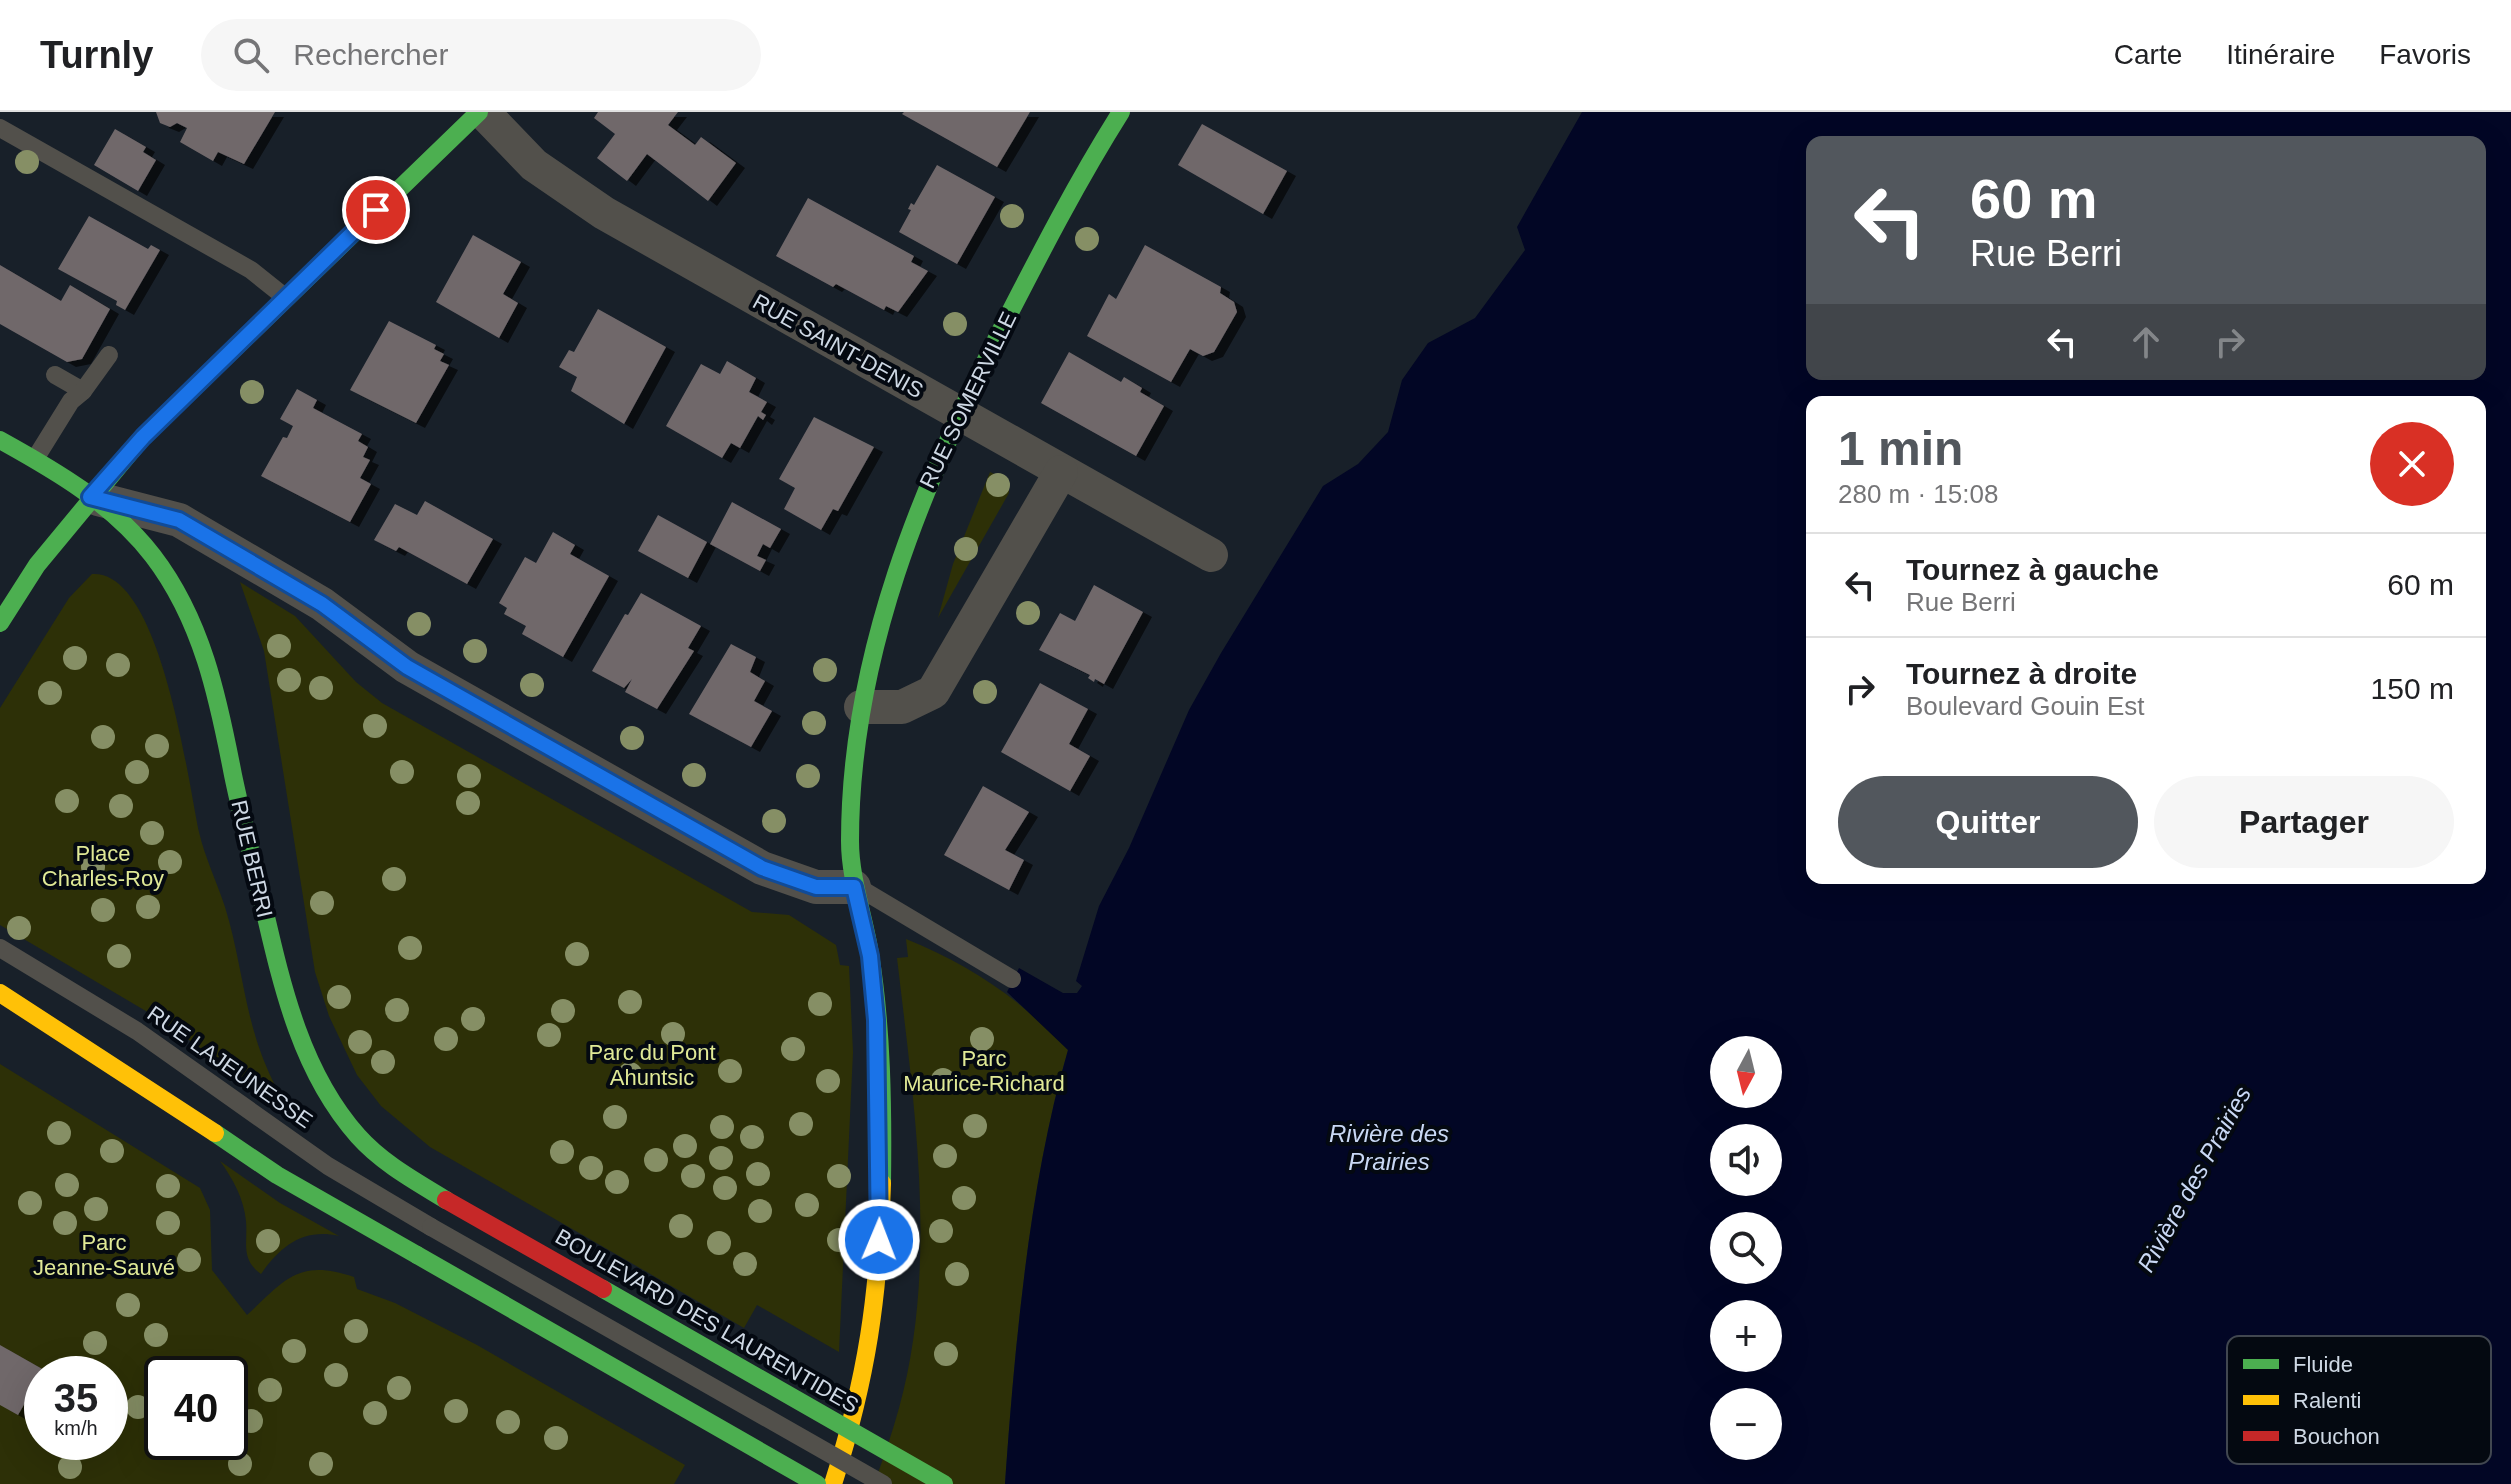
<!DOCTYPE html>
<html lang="fr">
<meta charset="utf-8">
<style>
:root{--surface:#fff;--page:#f6f6f6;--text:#202124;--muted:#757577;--line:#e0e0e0;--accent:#52575d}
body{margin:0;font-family:Helvetica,sans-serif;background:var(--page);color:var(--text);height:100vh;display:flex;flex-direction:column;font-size:30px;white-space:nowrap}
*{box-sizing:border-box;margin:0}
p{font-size:26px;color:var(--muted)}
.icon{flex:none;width:44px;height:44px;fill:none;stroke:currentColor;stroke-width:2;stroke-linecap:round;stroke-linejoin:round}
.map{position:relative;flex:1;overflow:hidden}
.sheet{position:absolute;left:1806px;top:284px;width:680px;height:488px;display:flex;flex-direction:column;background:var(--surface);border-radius:16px;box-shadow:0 8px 32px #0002}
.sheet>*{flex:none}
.guide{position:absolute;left:1806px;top:24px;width:680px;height:244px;border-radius:16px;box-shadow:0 8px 32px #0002;background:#52575d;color:#fff;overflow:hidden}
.needle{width:52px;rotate:187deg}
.controls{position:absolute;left:1710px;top:924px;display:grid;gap:16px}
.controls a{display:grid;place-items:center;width:72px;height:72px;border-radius:50%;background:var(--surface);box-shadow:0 8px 32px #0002;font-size:40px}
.speed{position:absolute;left:24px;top:1244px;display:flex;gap:16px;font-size:40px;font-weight:700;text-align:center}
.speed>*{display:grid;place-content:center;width:104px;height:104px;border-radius:50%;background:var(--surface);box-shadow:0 8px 32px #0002;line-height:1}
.speed small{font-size:20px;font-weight:400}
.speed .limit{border:4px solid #111;border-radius:12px;background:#fff;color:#111}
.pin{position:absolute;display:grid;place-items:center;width:68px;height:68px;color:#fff;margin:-34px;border:4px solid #fff;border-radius:50%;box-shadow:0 2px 8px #0007}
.me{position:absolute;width:88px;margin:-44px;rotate:1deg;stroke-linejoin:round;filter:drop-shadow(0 0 6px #0008)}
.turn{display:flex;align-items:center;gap:28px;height:168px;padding:0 32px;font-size:36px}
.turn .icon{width:104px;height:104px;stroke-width:2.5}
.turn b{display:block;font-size:56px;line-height:68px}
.lanes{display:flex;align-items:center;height:76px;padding:0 32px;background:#0003;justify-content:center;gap:40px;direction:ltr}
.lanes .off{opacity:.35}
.round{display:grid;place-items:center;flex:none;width:84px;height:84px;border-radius:42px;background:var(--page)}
.head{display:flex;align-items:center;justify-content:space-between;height:136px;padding:0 32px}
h1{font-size:48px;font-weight:600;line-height:60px;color:var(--accent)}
.button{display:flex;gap:16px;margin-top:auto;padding:16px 32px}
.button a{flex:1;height:92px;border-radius:48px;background:var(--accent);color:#fff;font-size:32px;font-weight:600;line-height:92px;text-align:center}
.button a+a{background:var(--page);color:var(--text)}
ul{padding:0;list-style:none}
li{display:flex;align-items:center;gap:24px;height:104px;padding:0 32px;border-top:2px solid var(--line)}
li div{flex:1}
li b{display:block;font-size:30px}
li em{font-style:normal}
header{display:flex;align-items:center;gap:48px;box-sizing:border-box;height:112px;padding:0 40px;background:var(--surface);border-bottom:2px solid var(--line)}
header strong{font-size:38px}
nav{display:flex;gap:44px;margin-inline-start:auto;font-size:28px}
.search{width:560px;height:72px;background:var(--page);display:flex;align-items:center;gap:20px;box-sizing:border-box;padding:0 28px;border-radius:44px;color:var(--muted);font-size:30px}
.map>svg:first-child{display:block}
</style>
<header>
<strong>Turnly</strong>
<div class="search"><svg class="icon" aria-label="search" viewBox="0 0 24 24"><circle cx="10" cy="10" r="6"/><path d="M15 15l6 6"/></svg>Rechercher</div>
<nav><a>Carte</a><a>Itinéraire</a><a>Favoris</a></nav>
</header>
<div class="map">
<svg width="2511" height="1372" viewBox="0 0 2511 1372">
<defs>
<filter id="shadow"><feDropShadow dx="9" dy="5" stdDeviation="0" flood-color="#0009"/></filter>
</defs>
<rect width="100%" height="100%" fill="#182029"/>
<g fill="#2d3007" fill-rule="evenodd">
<polygon points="990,360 1008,368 1009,381 938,506 953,452"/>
<path d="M 92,462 C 161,457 188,670 199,720 C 205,746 217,770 225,795 C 245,860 243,912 277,977 L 268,983 L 156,905 L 0,813 L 0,596 L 69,486 Z"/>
<polygon points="240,470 295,504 356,570 382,591 752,800 789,803 836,833 840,853 849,854 853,940 839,1240 757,1193 744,1216 430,1035 381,994 357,963 329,904 315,860 264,539"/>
<path d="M 906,827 C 970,853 1021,887 1068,938 C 1029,1072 1015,1232 1005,1372 L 874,1372 C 883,1347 892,1322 899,1296 C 939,1152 914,992 897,846 L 908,845 Z"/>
<path d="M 0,952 L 200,1076 L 210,1098 L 212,1158 L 247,1203 C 285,1168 298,1146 354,1165 L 357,1177 L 395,1191 L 477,1233 L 685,1353 L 674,1372 L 0,1372 ZM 42,1262 L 110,1262 L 110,1330 L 42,1330 ZM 162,1262 L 230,1262 L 230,1330 L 162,1330 Z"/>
<path d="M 220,1049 L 280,1091 L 339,1124 C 303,1116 281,1134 261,1162 C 240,1147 248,1131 246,1109 C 244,1087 233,1067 220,1049 Z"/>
</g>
<path fill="#020625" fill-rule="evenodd" d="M 1582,0 L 2511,0 L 2511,1372 L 1005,1372 C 1015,1232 1029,1072 1068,938 L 1007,880 L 1019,856 L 1063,881 L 1077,881 L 1082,874 L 1076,869 L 1099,794 L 1129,736 L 1189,598 L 1221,541 L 1323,374 L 1358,352 L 1388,320 L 1402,268 L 1428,231 L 1475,206 L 1525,138 L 1517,115 ZM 1812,30 L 2480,30 L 2480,262 L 1812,262 ZM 1812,290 L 2480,290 L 2480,766 L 1812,766 ZM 1724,938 L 1768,938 L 1768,982 L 1724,982 ZM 1724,1026 L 1768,1026 L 1768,1070 L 1724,1070 ZM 1724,1114 L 1768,1114 L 1768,1158 L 1724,1158 ZM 1724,1202 L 1768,1202 L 1768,1246 L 1724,1246 ZM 1724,1290 L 1768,1290 L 1768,1334 L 1724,1334 Z"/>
<g fill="#70686b" filter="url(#shadow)">
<polygon points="156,0 275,0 244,52 218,40 213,49 180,30 187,16 177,11 170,15 160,11"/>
<polygon points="598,0 678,0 668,13 695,33 701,25 736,51 708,89 647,42 627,69 597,46 615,22 594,6"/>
<polygon points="904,0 1030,0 997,55 902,2"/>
<polygon points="1202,12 1287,59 1263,102 1178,53"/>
<polygon points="115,17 146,35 143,40 156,48 138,79 94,53"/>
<polygon points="937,53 995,85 957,152 899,120 911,98 908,97 911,91 914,93"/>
<polygon points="808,86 914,144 911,150 928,159 898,200 886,194 884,198 836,172 833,175 776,144"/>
<polygon points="89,104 148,137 151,133 160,138 125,198 116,193 117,189 58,157"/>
<polygon points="473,123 521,150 503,182 518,191 499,226 436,190"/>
<polygon points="1145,133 1221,175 1220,181 1234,190 1237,200 1214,240 1203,244 1190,237 1171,270 1087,224 1109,182 1116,187"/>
<polygon points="0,153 61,189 70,173 110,197 82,247 67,250 0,212"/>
<polygon points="598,197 666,235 624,312 571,279 577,265 559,255 569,238 574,240"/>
<polygon points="389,209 436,233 434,237 444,242 440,249 449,253 416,311 350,278"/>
<polygon points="1069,240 1121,270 1124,265 1142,276 1140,280 1164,294 1136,344 1041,291"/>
<polygon points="727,249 756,266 749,280 767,290 761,300 766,303 763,308 758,304 740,336 731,331 722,346 666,314 701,252 720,262"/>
<polygon points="297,277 317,288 313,296 362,322 358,329 368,335 363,345 370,348 360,366 371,372 350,410 261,364 283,325 287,326 293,314 280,307"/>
<polygon points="814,305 874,335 838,399 833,397 821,418 784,397 795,376 779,367"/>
<polygon points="425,389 493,427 467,472 399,435 396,439 374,428 395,392 417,403"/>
<polygon points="732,390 781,417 770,436 763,432 757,444 766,448 760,459 710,432"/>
<polygon points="658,403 707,430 688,466 638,439"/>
<polygon points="553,420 575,433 570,442 609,464 563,545 522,522 526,514 504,502 507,496 499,491 525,445 536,451"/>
<polygon points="1094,473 1143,500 1104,572 1095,567 1094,570 1088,566 1090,563 1039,538 1060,501 1075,509"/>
<polygon points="641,481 701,514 688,536 694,539 657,597 625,580 632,567 624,576 592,559 625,502 628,503"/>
<polygon points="731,532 756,545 750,560 765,569 754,589 772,599 751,635 689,602"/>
<polygon points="1040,571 1088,597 1069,632 1090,644 1070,679 1001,640"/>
<polygon points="983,674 1029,700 1005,738 1024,748 1009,778 944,743"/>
<polygon points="0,1233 44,1258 18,1303 0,1293"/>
</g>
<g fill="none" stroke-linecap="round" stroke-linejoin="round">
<g stroke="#52504b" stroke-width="18">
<polyline points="0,16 251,158 286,186"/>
<polyline points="55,263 83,279"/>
<polyline points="35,347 71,289 83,279 109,243"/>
<polyline points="861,777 1012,867"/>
<polyline points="0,836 137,919 328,1054 431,1115"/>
</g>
<g stroke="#52504b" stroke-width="34">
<polyline points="483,0 534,53 604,101 1211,443"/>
<polyline points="98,387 179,408 322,492 407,555 762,756 816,775 854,775"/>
<polyline points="861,595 902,595 933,580 1061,360"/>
</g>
<g stroke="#4caf50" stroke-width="18">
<path d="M 0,328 C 56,359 113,392 153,444 C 202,508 218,585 233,663 C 242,706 253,749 263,792 C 282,874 301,960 358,1024 C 382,1051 415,1069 446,1088"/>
<polyline points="0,511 37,453 143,325 479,0"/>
<polyline points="215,1021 277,1063 417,1143"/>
<path d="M 882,1071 C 883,996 882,916 870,842 C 864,804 850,767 850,729 C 850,544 922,373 1004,212 C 1041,140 1078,68 1121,0"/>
</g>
<g stroke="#ffc107" stroke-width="18">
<polyline points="0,881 215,1021"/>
<path d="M 833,1372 C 867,1266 879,1183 882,1071"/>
</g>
<polyline stroke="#52504b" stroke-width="18" points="431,1115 883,1372"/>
<g stroke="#4caf50" stroke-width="18">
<polyline points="417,1143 817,1372"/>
<polyline points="603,1177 944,1372"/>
</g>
<polyline stroke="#c62828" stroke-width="18" points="446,1088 603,1177"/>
</g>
<g fill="#868f65">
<circle cx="27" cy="50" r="12"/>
<circle cx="1012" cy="104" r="12"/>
<circle cx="1087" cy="127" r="12"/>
<circle cx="955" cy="212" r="12"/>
<circle cx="252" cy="280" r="12"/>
<circle cx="998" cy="373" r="12"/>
<circle cx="966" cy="437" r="12"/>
<circle cx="1028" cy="501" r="12"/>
<circle cx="419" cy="512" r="12"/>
<circle cx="279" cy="534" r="12"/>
<circle cx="475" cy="539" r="12"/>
<circle cx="75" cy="546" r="12"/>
<circle cx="118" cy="553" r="12"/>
<circle cx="825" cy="558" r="12"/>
<circle cx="289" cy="568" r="12"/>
<circle cx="532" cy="573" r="12"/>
<circle cx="321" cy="576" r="12"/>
<circle cx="985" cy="580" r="12"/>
<circle cx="50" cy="581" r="12"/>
<circle cx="814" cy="611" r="12"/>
<circle cx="375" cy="614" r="12"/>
<circle cx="103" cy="625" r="12"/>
<circle cx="632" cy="626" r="12"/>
<circle cx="157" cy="634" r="12"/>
<circle cx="137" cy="660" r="12"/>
<circle cx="402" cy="660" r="12"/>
<circle cx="694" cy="663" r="12"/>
<circle cx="469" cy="664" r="12"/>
<circle cx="808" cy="664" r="12"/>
<circle cx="67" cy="689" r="12"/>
<circle cx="468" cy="691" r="12"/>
<circle cx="121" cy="694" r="12"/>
<circle cx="774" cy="709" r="12"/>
<circle cx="152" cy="721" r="12"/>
<circle cx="170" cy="750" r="12"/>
<circle cx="93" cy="755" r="12"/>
<circle cx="394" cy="767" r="12"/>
<circle cx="322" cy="791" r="12"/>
<circle cx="148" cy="795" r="12"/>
<circle cx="103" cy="798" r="12"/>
<circle cx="19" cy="816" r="12"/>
<circle cx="410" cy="836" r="12"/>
<circle cx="577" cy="842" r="12"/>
<circle cx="119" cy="844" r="12"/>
<circle cx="339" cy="885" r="12"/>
<circle cx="630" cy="890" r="12"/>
<circle cx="820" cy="892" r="12"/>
<circle cx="397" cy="898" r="12"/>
<circle cx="563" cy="899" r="12"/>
<circle cx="473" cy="907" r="12"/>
<circle cx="673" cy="922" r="12"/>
<circle cx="549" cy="923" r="12"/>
<circle cx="446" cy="927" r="12"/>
<circle cx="982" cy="927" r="12"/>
<circle cx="360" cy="930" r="12"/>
<circle cx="793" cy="937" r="12"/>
<circle cx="383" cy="950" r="12"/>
<circle cx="730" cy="959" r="12"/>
<circle cx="630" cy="962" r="12"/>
<circle cx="943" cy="968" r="12"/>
<circle cx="828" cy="969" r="12"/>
<circle cx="615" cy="1005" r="12"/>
<circle cx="801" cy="1012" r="12"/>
<circle cx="975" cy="1014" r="12"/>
<circle cx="722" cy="1015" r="12"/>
<circle cx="59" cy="1021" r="12"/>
<circle cx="752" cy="1025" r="12"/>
<circle cx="685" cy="1034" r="12"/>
<circle cx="112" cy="1039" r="12"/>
<circle cx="562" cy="1040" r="12"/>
<circle cx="945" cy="1044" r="12"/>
<circle cx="721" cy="1046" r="12"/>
<circle cx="656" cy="1048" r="12"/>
<circle cx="591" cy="1056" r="12"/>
<circle cx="758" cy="1062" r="12"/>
<circle cx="693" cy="1064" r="12"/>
<circle cx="839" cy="1064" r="12"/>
<circle cx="617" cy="1070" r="12"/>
<circle cx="67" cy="1073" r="12"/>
<circle cx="168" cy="1074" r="12"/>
<circle cx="725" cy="1076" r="12"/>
<circle cx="964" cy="1086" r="12"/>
<circle cx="30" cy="1091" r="12"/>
<circle cx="807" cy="1093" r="12"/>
<circle cx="96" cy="1097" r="12"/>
<circle cx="760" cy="1099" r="12"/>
<circle cx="65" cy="1111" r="12"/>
<circle cx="168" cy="1111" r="12"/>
<circle cx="681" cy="1114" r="12"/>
<circle cx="941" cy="1119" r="12"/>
<circle cx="839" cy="1128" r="12"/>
<circle cx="268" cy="1129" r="12"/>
<circle cx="719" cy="1131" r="12"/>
<circle cx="189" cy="1148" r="12"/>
<circle cx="745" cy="1152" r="12"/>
<circle cx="957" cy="1162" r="12"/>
<circle cx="128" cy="1193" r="12"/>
<circle cx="356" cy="1219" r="12"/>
<circle cx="156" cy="1223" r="12"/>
<circle cx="95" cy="1231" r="12"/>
<circle cx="294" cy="1239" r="12"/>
<circle cx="946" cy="1242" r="12"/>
<circle cx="336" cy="1263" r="12"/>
<circle cx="399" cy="1276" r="12"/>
<circle cx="270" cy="1278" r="12"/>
<circle cx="138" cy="1295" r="12"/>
<circle cx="456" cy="1299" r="12"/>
<circle cx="375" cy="1301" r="12"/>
<circle cx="251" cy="1309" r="12"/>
<circle cx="508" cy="1310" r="12"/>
<circle cx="556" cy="1326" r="12"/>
<circle cx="240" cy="1352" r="12"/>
<circle cx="321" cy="1352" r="12"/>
<circle cx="70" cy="1355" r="12"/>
</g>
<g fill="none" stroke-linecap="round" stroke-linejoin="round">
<defs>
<polyline id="route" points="376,98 143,325 90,385 179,408 322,492 407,555 762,756 816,775 854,775 870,844 876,908 879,1128"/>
</defs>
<use href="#route" stroke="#114b97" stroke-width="20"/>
<use href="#route" stroke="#1a73e8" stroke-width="14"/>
</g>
<g text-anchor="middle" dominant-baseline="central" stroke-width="8" stroke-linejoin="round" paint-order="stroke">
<g font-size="22" fill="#ced8e4" stroke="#040911">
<text transform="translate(838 234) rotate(29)">RUE SAINT-DENIS</text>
<text transform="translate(968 288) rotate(-64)">RUE SOMERVILLE</text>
<text transform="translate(252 747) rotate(77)">RUE BERRI</text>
<text transform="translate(230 955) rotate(35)">RUE LAJEUNESSE</text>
<text transform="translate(707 1209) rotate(30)">BOULEVARD DES LAURENTIDES</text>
</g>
<g font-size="22" fill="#e0e996" stroke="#040911">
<text x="103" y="741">Place<tspan x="103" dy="25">Charles-Roy</tspan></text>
<text x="652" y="940">Parc du Pont<tspan x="652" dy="25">Ahuntsic</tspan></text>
<text x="984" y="946">Parc<tspan x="984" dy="25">Maurice-Richard</tspan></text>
<text x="104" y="1130">Parc<tspan x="104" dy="25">Jeanne-Sauvé</tspan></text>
</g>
<g font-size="24" font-style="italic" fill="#c9d8f4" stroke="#040911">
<text x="1389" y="1021">Rivière des<tspan x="1389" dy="28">Prairies</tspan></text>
<text transform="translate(2194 1067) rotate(-61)">Rivière des Prairies</text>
</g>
</g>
<rect x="2227" y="1224" width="264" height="128" rx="12" fill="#040911" stroke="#414750" stroke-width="2"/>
<rect x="2243" y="1247" width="36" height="10" fill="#4caf50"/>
<rect x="2243" y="1283" width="36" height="10" fill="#ffc107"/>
<rect x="2243" y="1319" width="36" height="10" fill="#c62828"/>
<g font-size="22" fill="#ced8e4">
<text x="2293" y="1260">Fluide</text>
<text x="2293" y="1296">Ralenti</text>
<text x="2293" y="1332">Bouchon</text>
</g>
</svg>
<div class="controls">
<a><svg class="needle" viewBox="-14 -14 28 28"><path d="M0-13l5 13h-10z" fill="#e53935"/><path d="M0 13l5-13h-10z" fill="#757577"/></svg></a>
<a><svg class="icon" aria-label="sound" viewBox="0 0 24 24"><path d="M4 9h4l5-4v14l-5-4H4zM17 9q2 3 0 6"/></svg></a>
<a><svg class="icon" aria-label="search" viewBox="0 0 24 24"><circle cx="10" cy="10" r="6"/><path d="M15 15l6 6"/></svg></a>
<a>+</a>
<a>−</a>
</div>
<div class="speed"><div>35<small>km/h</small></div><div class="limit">40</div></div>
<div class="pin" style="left:376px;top:98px;background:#d93025"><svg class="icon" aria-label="arrive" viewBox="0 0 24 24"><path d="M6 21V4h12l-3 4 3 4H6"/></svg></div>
<svg class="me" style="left:879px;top:1128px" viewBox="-20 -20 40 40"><circle r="17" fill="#1a73e8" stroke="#fff" stroke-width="3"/><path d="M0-11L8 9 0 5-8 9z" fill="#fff"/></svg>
<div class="guide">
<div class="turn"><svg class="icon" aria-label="left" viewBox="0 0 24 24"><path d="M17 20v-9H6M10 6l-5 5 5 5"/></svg><div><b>60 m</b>Rue Berri</div></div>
<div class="lanes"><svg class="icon" aria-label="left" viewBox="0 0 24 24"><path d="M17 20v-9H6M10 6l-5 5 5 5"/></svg><svg class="icon off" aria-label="ahead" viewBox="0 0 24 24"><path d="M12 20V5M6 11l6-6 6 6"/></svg><svg class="icon off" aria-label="right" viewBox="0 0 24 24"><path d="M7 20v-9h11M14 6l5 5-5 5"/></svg></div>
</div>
<section class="sheet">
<div class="head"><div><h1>1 min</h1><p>280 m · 15:08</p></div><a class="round" style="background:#d93025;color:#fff"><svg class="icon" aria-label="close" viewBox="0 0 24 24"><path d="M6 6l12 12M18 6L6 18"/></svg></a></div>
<ul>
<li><svg class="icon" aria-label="left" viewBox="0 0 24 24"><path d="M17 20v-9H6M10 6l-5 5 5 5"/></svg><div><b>Tournez à gauche</b><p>Rue Berri</p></div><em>60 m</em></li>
<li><svg class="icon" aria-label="right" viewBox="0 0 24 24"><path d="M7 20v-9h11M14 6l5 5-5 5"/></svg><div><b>Tournez à droite</b><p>Boulevard Gouin Est</p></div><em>150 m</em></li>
</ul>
<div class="button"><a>Quitter</a><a>Partager</a></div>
</section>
</div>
